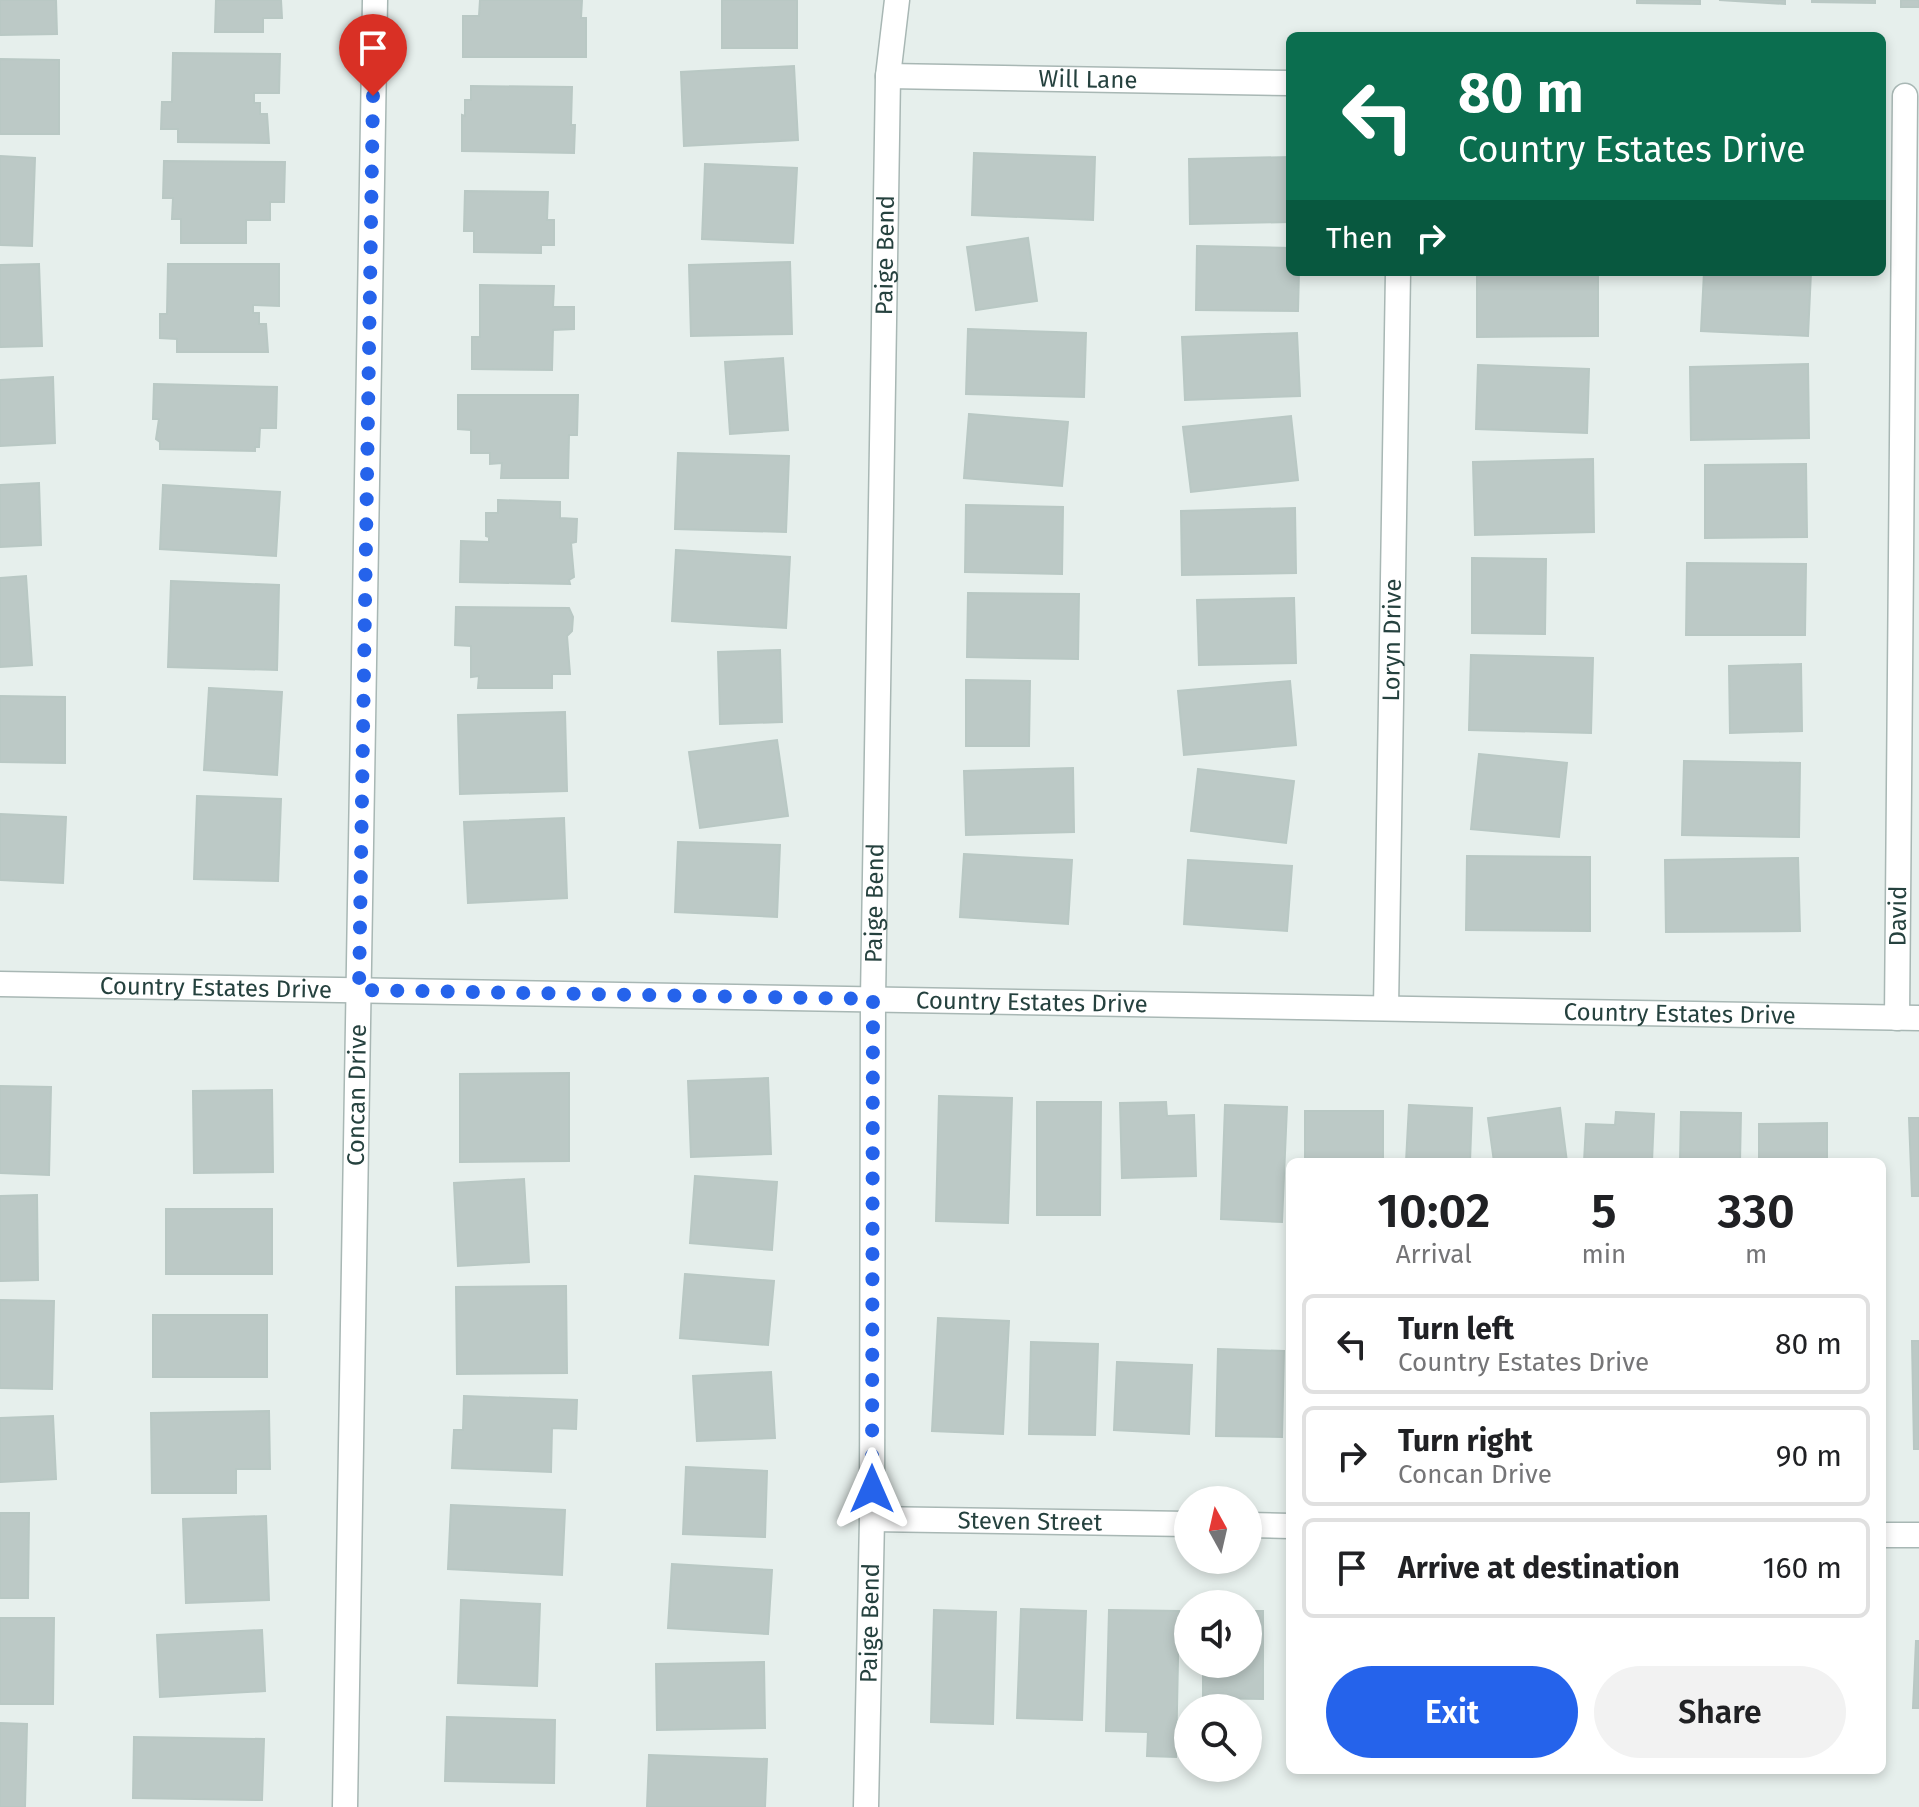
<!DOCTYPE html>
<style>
:root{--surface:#fff;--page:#f2f2f2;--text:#202124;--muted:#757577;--line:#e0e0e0;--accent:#2563eb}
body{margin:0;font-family:"Fira Sans",sans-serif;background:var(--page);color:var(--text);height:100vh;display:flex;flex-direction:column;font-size:30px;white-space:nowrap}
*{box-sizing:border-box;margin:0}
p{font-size:26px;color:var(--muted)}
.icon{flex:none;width:44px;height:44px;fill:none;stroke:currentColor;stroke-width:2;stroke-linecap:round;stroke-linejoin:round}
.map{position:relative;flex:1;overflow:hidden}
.side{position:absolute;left:1286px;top:1158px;width:600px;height:616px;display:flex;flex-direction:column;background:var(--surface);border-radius:12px;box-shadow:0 4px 12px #0003}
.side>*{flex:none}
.banner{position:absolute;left:1286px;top:32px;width:600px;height:244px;border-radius:12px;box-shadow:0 4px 12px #0003;background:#0b6e4f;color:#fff;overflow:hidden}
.needle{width:52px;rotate:352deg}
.controls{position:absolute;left:1174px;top:1486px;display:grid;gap:16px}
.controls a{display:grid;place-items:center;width:88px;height:88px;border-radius:50%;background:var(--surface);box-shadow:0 4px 12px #0003;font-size:40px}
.pin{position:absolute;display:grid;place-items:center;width:68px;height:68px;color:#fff;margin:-82px -34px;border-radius:50% 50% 50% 0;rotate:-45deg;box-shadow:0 0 8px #0007}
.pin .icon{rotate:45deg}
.me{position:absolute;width:88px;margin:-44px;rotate:0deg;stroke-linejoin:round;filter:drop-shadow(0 0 6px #0008)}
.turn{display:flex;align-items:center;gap:28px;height:168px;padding:0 40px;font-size:36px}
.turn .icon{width:104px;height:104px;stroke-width:2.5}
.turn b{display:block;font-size:56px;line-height:68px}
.then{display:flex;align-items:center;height:76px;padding:0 40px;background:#0003;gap:16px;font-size:30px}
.eta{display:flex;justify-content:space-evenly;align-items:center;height:136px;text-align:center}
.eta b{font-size:48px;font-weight:600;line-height:56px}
.cta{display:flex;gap:16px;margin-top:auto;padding:16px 40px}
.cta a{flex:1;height:92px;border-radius:48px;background:var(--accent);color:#fff;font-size:32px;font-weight:600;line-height:92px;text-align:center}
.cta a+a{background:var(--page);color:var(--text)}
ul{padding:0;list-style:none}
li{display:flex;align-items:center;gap:24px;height:100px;margin:0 16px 12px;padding:0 24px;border:4px solid var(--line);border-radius:12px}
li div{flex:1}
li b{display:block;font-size:30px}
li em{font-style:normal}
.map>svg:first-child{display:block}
</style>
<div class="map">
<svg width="1919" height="1807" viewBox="0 0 1919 1807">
<rect width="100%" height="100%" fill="#e6efec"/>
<g fill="#bcc9c6" stroke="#b9c8c4" stroke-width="2">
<polygon points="0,0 56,0 57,34 0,35"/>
<polygon points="216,0 281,0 282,18 263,18 263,32 215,32"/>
<polygon points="480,0 582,0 581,18 586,18 586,57 463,57 463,16 479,16"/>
<rect x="722" y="0" width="75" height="48"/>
<polygon points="1637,0 1700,0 1700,4 1637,3"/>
<polygon points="1719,0 1785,0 1785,4"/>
<polygon points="1812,0 1875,0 1875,3 1812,2"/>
<rect x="1901" y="0" width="18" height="7"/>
<polygon points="173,53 280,54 279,93 254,93 254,103 260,103 260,114 267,114 269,143 178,142 178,129 161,129 162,102 172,102"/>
<polygon points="0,59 59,60 59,134 0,134"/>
<polygon points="794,66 798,140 684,146 681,72"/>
<polygon points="471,86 572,87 571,125 575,125 574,153 462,151 462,115 465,116 465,100 471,100"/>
<polygon points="974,153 1095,157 1093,220 972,215"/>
<polygon points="0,156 35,158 32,246 0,245"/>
<polygon points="1290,157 1290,222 1190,224 1189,159"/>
<polygon points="164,161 285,162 284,202 270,202 270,220 246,220 246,243 181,243 181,219 172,219 173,198 163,198"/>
<polygon points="705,164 797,168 793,243 702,239"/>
<polygon points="465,191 548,192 547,220 554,220 554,245 541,245 541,253 474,252 474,231 464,231"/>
<polygon points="1028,238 1037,301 976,310 967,247"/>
<polygon points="1197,246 1290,248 1290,272 1299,272 1298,311 1196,310"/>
<polygon points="790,262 792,334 691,336 689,265"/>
<polygon points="39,264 42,346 0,347 0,265"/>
<polygon points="168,264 279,264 279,306 253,305 253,313 259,313 259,324 266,324 268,352 177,352 177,339 160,338 160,314 167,314"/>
<polygon points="1477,272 1598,272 1598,336 1477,337"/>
<polygon points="1704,272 1811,272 1808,336 1701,331"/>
<polygon points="480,285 554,286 553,307 574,307 574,329 553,330 552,370 472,369 472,337 480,337"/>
<polygon points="968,329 1086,333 1084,397 966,394"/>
<polygon points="1297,333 1300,396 1185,400 1182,337"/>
<polygon points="783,358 788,430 730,434 725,362"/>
<polygon points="1808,364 1809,438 1691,440 1690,367"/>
<polygon points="1478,365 1589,369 1587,433 1476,429"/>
<polygon points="53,377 55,443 0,446 0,380"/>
<polygon points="154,384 277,387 276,428 260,428 259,447 255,447 255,451 160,449 160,442 156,439 159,419 153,419"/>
<polygon points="458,395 578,395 577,435 569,435 568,478 501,478 502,463 490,464 490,453 471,453 471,430 458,429"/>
<polygon points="969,414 1068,422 1062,486 964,478"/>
<polygon points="1291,416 1298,480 1191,492 1183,427"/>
<polygon points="678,453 789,456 786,532 675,529"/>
<polygon points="1593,459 1594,532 1475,535 1473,462"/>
<polygon points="1806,464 1807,537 1705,538 1705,465"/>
<polygon points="39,483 41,545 0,547 0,485"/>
<polygon points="163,485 280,492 276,556 160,549"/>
<polygon points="498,500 560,502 560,518 577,519 576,542 571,543 574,577 569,580 570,584 460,582 461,541 489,542 489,537 486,536 486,513 498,513"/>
<polygon points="966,505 1063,507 1062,574 965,572"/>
<polygon points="1295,508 1296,573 1182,575 1181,511"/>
<polygon points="676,550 790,557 786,628 672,621"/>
<polygon points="1472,558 1546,559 1545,634 1472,633"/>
<polygon points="1687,563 1806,564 1805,635 1686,635"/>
<polygon points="26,576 32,665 0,667 0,578"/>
<polygon points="171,581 279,585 277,670 168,667"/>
<polygon points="968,593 1079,594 1078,659 967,657"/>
<polygon points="1294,598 1296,663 1199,665 1197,600"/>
<polygon points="456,607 569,608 573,617 572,631 567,636 570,674 552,674 552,688 478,688 479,676 471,677 471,646 455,645"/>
<polygon points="780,650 782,722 720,724 718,652"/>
<polygon points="1471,655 1593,658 1591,733 1469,730"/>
<polygon points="1801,664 1802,731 1730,733 1729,666"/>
<polygon points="966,680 1030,681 1029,746 966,746"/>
<polygon points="1290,681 1296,745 1184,755 1178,691"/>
<polygon points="209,688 282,692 277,775 204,770"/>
<polygon points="0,696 65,697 65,763 0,762"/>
<polygon points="565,712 567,791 460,794 458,715"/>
<polygon points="777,740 788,816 700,828 689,752"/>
<polygon points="1479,754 1567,763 1559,837 1471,829"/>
<polygon points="1684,761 1800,763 1799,837 1682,835"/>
<polygon points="1073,768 1074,832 966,835 964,771"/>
<polygon points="1198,769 1294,781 1286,843 1191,831"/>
<polygon points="197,796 281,799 278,881 194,879"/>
<polygon points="0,814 66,817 63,883 0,880"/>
<polygon points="564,818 567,898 468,903 464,822"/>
<polygon points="678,842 780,845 777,917 675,912"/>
<polygon points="964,854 1072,860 1068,924 960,917"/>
<polygon points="1467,856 1590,857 1590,931 1466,930"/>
<polygon points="1798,858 1800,931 1666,932 1665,860"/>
<polygon points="1188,860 1292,866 1287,931 1184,924"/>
<polygon points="569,1073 569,1161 460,1162 460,1074"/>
<polygon points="768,1078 771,1154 691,1157 688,1081"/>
<polygon points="0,1086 51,1087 49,1175 0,1173"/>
<polygon points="272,1090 273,1172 194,1173 193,1091"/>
<polygon points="939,1096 1012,1098 1008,1223 936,1221"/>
<polygon points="1037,1102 1101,1102 1100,1215 1037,1215"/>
<polygon points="1166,1102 1167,1116 1194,1115 1196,1176 1122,1178 1120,1103"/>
<polygon points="1225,1105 1287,1107 1282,1222 1221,1219"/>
<polygon points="1409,1105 1472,1108 1470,1162 1406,1162"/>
<polygon points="1560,1108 1567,1162 1494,1162 1488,1118"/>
<rect x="1305" y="1111" width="78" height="51"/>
<polygon points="1616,1112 1654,1114 1652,1162 1584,1162 1586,1124 1615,1125"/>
<polygon points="1681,1112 1741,1113 1740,1162 1680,1162"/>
<polygon points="1909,1118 1919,1118 1919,1196 1912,1196"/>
<polygon points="1827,1123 1827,1162 1759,1162 1759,1124"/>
<polygon points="695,1176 777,1182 772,1250 690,1243"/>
<polygon points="524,1179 529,1262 458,1266 454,1183"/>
<polygon points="37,1195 38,1280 0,1281 0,1196"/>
<rect x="166" y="1209" width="106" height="65"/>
<polygon points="685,1274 774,1281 768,1345 680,1338"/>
<polygon points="566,1286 567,1373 457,1374 456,1287"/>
<polygon points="0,1300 54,1301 52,1389 0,1388"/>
<rect x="153" y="1315" width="114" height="62"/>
<polygon points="938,1318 1009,1321 1003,1434 932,1431"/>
<polygon points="1912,1341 1919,1341 1919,1449 1914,1449"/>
<polygon points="1031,1342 1098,1344 1095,1435 1029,1434"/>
<polygon points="1218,1349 1284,1351 1282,1437 1216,1436"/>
<polygon points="1117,1362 1192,1365 1189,1434 1114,1430"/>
<polygon points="771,1372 775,1438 697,1441 693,1376"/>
<polygon points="464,1396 577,1400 576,1429 552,1428 551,1472 452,1468 454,1430 463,1430"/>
<polygon points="269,1411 270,1469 236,1469 236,1493 152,1493 151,1413"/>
<polygon points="53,1416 56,1479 0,1482 0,1418"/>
<polygon points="686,1467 767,1471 765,1537 683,1534"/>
<polygon points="451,1505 565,1510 562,1575 448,1569"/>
<polygon points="0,1513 29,1513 28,1598 0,1598"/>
<polygon points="266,1516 269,1600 186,1603 183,1519"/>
<polygon points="672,1564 772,1570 768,1634 668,1628"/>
<polygon points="461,1600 540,1604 537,1686 458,1683"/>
<polygon points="1021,1609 1086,1611 1082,1720 1017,1718"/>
<polygon points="934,1610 996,1612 993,1724 931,1722"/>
<polygon points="1109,1610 1179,1611 1176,1757 1147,1756 1148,1732 1106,1731"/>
<polygon points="1248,1611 1263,1611 1263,1699 1203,1698 1203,1664 1248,1664"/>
<polygon points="0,1618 54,1618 53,1704 0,1704"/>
<polygon points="262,1630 265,1691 160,1697 157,1635"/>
<polygon points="1916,1641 1919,1641 1919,1708 1913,1708"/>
<polygon points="764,1662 765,1728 657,1730 656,1664"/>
<polygon points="447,1717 555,1720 554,1783 445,1781"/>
<polygon points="0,1723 27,1724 25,1807 0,1807"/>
<polygon points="134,1737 264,1739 262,1800 133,1798"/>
<polygon points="649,1755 767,1759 765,1807 647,1807"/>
</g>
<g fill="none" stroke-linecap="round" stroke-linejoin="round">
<defs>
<g id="minor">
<path id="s1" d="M 888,76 L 1290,83"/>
<path id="s2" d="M 0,984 L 1919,1018"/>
<path id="s3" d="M 1386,1008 L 1398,272"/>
<path id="s4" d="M 1897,1018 L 1905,96"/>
<path id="s5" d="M 872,1519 L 1188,1524"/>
<polyline points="1248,1525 1290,1526"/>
<polyline points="1882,1535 1919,1535"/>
<path id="s6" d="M 345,1807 L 375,0"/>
<path id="s7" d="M 866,1807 L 872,1519 L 873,999 L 888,76 L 897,0"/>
</g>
</defs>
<use href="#minor" stroke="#a8b7b4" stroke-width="27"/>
<use href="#minor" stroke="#fff" stroke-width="24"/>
</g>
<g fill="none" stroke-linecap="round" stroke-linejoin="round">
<polyline stroke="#2563eb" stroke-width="14" stroke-dasharray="0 25.2" points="373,96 359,990 873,999 872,1489"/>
</g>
<g text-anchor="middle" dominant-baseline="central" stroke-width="6" stroke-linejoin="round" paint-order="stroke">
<g font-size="24" fill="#25413e" stroke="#f7fbfa">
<text stroke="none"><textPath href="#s1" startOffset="200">Will Lane</textPath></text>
<text stroke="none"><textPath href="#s7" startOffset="1552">Paige Bend</textPath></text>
<text stroke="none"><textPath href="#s3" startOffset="368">Loryn Drive</textPath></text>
<text stroke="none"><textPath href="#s7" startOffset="904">Paige Bend</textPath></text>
<text stroke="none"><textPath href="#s4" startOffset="102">David</textPath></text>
<text stroke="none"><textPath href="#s2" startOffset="216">Country Estates Drive</textPath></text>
<text stroke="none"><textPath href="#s2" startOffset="1032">Country Estates Drive</textPath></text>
<text stroke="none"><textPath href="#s2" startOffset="1680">Country Estates Drive</textPath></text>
<text stroke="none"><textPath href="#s6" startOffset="712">Concan Drive</textPath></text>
<text stroke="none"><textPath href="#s5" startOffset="158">Steven Street</textPath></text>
<text stroke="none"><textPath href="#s7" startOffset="184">Paige Bend</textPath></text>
</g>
</g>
</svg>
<div class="controls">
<a><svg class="needle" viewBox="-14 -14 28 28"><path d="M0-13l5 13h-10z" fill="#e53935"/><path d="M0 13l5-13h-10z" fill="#757577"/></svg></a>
<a><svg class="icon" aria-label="sound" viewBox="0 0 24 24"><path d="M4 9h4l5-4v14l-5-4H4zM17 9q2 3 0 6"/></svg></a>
<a><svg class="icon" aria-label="search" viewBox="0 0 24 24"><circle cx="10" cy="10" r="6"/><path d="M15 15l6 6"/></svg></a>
</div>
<div class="pin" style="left:373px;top:96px;background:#d93025"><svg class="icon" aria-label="arrive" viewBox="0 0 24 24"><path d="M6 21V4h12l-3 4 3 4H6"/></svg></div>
<svg class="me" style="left:872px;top:1489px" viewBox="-20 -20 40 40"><path d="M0-17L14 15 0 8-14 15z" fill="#2563eb" stroke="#fff" stroke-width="4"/></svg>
<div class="banner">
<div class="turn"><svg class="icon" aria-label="left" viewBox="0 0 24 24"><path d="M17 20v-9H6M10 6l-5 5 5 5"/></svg><div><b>80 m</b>Country Estates Drive</div></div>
<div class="then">Then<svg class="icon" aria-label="right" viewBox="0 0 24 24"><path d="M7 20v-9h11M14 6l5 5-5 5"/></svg></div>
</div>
<section class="side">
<div class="eta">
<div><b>10:02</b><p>Arrival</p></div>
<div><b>5</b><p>min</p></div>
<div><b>330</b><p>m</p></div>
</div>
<ul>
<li><svg class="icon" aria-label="left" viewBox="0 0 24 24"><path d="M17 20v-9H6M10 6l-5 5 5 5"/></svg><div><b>Turn left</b><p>Country Estates Drive</p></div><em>80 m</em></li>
<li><svg class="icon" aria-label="right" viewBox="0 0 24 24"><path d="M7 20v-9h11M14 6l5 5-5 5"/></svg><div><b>Turn right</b><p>Concan Drive</p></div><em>90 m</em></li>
<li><svg class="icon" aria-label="arrive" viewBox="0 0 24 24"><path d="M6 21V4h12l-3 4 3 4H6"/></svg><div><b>Arrive at destination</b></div><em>160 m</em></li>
</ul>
<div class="cta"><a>Exit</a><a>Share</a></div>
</section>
</div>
